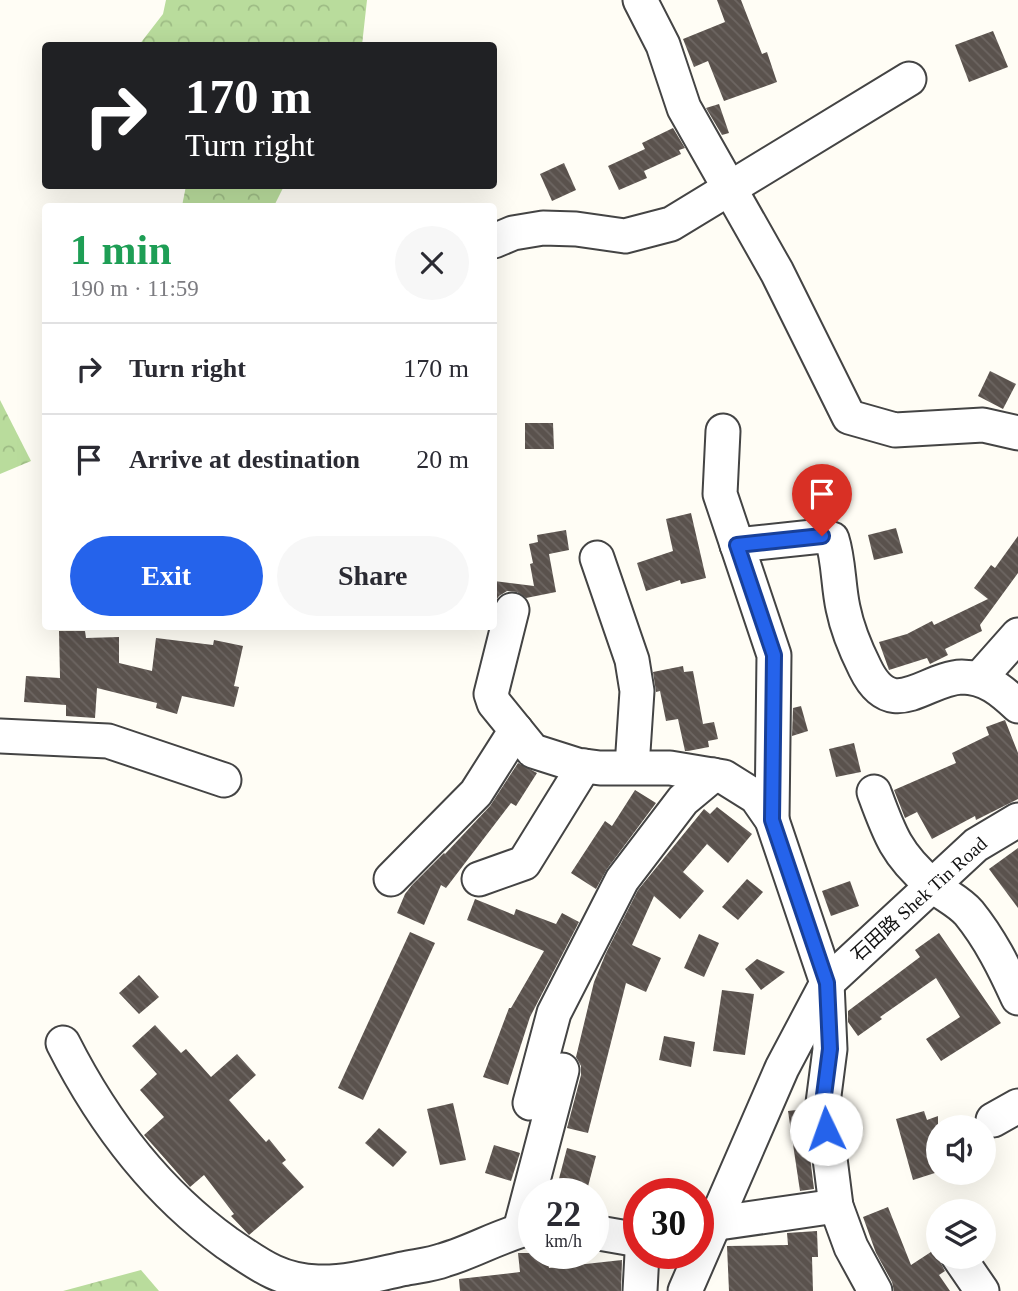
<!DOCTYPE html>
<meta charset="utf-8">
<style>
:root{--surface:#fff;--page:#f7f7f7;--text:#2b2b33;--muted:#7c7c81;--line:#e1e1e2;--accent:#2563eb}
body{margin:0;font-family:"Times New Roman","Noto Sans TC",serif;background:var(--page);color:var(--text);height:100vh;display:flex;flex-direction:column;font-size:26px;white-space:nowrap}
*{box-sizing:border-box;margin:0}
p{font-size:23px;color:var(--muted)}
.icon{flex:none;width:38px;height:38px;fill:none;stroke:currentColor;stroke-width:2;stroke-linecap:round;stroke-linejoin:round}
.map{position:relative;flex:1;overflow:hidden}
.sheet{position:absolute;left:42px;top:203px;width:455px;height:427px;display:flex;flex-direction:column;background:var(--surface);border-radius:7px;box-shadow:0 7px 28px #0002}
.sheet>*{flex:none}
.guide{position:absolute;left:42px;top:42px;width:455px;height:147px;border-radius:7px;box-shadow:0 7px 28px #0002;background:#202124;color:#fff;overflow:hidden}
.fabs{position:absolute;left:926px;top:1115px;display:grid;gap:14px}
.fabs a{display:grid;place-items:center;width:70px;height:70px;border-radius:50%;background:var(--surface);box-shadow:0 7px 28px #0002;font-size:35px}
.speed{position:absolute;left:518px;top:1178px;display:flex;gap:14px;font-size:35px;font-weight:700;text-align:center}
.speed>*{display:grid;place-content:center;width:91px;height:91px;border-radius:50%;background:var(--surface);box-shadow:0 7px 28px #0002;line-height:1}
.speed small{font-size:18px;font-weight:400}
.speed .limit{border:10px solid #d22;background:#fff;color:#111}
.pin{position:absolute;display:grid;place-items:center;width:60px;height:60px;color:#fff;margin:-72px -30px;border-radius:50% 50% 50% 0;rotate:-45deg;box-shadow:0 0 7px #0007}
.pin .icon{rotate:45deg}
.me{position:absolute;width:77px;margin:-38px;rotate:357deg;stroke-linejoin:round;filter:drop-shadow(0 0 5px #0008)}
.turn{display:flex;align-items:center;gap:24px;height:147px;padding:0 28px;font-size:32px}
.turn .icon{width:91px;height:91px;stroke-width:2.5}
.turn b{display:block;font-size:49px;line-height:60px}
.round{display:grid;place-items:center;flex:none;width:74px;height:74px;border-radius:37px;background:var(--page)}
.summary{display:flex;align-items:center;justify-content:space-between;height:119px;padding:0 28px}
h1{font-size:42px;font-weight:700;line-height:52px;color:#1e9e55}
.cta{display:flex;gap:14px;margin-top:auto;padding:14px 28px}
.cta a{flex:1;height:80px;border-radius:42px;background:var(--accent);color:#fff;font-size:28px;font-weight:700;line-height:80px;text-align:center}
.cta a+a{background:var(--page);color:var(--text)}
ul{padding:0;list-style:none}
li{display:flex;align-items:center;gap:21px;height:91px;padding:0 28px;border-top:2px solid var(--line)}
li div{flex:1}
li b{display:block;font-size:26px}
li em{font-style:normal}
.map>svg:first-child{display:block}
</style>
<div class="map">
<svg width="1018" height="1291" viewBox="0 0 1018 1291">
<defs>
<pattern id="forest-crowns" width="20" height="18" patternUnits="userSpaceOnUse" patternTransform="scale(1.75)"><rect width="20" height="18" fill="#b9dc9c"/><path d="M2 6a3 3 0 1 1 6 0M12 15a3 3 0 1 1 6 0" fill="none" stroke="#9ebc85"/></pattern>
<pattern id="building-back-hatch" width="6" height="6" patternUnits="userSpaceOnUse" patternTransform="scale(1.75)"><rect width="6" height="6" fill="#5a524d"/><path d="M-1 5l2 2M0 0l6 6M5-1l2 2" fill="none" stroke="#6d6662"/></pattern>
</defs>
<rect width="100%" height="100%" fill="#fffdf5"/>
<g fill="url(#forest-crowns)">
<polygon points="166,0 367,0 362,45 139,45 163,14"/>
<polygon points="186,186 284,186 274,206 182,206"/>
<polygon points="0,400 31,461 0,474"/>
<polygon points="141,1270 159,1291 63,1291"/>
</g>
<g fill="url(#building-back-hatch)">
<polygon points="717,0 741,0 762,54 767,52 777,82 724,101 708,61 694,67 683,39 725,22"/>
<polygon points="993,31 1008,67 969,82 955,45"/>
<polygon points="719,104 729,133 722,135 706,108"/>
<polygon points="673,128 685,148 679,150 681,154 644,171 647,178 619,190 608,166 645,149 642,143"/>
<polygon points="564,163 576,190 552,201 540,174"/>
<polygon points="990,371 1016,384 1003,409 978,396"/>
<polygon points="525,423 553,423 554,449 525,449"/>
<polygon points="691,513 706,578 681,584 680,580 646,591 637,563 673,551 666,519"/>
<polygon points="896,528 903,553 874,560 868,535"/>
<polygon points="566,530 569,550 549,554 556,592 526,598 517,592 507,591 499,596 494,603 494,581 534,586 530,564 533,563 529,544 538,542 537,535"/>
<polygon points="1018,536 1018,573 980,625 982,631 945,649 948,655 930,664 927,658 889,670 879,642 907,634 932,621 934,625 988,599 974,588 991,565 995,568"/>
<polygon points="59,631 85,631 86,638 119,637 119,663 152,671 156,638 213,645 214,640 243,646 234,686 239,687 234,707 182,696 177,714 156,708 157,703 97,688 95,718 66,716 66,705 24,702 26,676 60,678"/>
<polygon points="683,666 684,672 693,671 703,724 714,722 718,739 708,741 709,747 688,751 685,751 678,719 666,721 660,691 656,692 653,672"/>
<polygon points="801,706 808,731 792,736 793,708"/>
<polygon points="1005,720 1018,753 1018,799 976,820 975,816 932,839 917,812 905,818 894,790 956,763 952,753 989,735 986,727"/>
<polygon points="854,743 861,772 836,777 829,749"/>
<polygon points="518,763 537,773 516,806 511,803 446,888 441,885 424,925 397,913 405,894 412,885 444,853 445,854 490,806"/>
<polygon points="635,790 656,803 607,869 596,889 571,873 605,821 612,826"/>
<polygon points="717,807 752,834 728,863 707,844 683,872 704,891 680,919 654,896 632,945 661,958 646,992 626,983 588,1133 567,1128 581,1075 581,1066 576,1057 594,982 606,953 638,890 704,809 710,814"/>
<polygon points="1018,848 1018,908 989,869"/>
<polygon points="747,879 763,892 738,920 722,907"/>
<polygon points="850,881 859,906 831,916 822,891"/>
<polygon points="475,899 514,915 516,909 556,924 562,913 579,922 530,1017 508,1085 483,1077 509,1008 511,1008 544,951 467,920"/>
<polygon points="410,932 435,943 363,1100 338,1088"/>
<polygon points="939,933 1001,1023 941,1061 926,1039 960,1017 936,978 880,1017 882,1019 858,1036 848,1022 848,1011 920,957 915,950"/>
<polygon points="699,934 719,943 704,977 684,968"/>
<polygon points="757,959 785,972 761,990 745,969"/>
<polygon points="139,975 159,997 139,1014 119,993"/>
<polygon points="722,990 754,994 745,1055 713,1051"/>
<polygon points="155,1025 181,1053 186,1049 211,1077 237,1054 256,1075 229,1100 266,1142 269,1139 286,1160 282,1163 304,1187 249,1235 231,1216 234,1214 204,1175 190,1187 144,1135 164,1117 140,1090 157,1074 132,1046"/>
<polygon points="664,1036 695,1042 691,1067 659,1060"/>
<polygon points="453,1103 466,1160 440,1165 427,1109"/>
<polygon points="804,1109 814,1189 800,1191 788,1111"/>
<polygon points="924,1111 927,1120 938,1116 938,1172 913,1180 896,1119"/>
<polygon points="379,1128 407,1152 393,1167 365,1143"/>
<polygon points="494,1145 520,1153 511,1181 485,1173"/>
<polygon points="567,1148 596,1156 586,1194 555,1194"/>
<polygon points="888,1207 911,1265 934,1250 945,1271 939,1275 950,1291 894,1291 892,1282 876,1253 863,1217"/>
<polygon points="817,1231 818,1257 812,1257 813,1291 729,1291 727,1246 788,1245 787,1233"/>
<polygon points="518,1253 547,1253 549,1268 622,1260 621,1291 460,1291 459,1279 520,1272"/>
</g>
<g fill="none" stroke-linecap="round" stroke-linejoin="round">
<defs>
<g id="minor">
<polyline points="640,0 663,45 684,108 777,272 849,417 895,430 983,425 1018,433"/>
<polyline points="494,241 513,233 543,228 576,229 625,236 671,224 909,79"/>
<polyline points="723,431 720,494 774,655 772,820"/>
<path d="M 737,545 L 822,536 L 832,539 C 839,561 838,585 843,608 C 847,628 856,650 865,668 C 892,724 925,678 962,677 C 986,677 1002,691 1018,706"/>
<polyline points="597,558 632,660 637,691 632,767"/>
<polyline points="512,610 491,694 494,703 533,751 577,765 600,768 670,768 724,777 756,797 772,820 827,983 830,1049 823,1103 836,1206 851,1247 875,1291"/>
<polyline points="979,679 1018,635"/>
<polyline points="0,736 108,741 224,780"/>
<path d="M 874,792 C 889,833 896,854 930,883 C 942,894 959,901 969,913 C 990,939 1004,967 1018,998"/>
<polyline points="391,879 476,793 516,730"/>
<polyline points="479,879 524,863 584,766"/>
<path d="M 63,1043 C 103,1122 155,1191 227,1243 C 258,1264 279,1281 318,1282 C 346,1283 375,1275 402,1269 C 416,1266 431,1265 444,1260 C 475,1251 502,1234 534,1227"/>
<polyline points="530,1103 554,1013 622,880 683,800 713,775"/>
<polyline points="993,1120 1018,1106"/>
<polyline points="698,1226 836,1206"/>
<polyline points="520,1230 562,1070"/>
<polyline points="593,1232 639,1240"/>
<polyline points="958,1256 982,1291"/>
<polyline points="640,1291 642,1253"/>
<polyline points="685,1291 782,1068 827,983 976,845 1018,820"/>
</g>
</defs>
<use href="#minor" stroke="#444" stroke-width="37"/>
<use href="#minor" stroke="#fff" stroke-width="33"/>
</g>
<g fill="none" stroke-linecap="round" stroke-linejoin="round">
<defs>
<polyline id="route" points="822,536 737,545 774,655 772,820 827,983 830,1049 823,1103 826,1129"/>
</defs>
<use href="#route" stroke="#184099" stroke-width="18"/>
<use href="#route" stroke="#2563eb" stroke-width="12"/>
</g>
<g text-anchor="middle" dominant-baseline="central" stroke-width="7" stroke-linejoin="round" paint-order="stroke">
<g font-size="19" fill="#111" stroke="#fff">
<text transform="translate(919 899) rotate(-42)">石田路 Shek Tin Road</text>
</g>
</g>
</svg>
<div class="fabs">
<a><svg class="icon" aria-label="sound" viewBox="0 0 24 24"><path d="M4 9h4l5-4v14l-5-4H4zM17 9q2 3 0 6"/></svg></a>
<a><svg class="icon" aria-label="layers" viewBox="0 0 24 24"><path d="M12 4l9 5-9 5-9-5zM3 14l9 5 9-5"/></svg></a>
</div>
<div class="speed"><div>22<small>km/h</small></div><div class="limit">30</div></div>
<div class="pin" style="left:822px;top:536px;background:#d93025"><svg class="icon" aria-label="arrive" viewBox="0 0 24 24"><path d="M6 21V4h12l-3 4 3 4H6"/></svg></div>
<svg class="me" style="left:826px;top:1129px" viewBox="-20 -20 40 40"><circle r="19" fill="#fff"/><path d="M0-13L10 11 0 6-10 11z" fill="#2563eb"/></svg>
<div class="guide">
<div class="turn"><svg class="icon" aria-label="right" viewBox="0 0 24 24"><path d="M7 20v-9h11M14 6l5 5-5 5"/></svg><div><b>170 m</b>Turn right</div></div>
</div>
<section class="sheet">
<div class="summary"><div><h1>1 min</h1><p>190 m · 11:59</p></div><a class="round"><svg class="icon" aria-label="close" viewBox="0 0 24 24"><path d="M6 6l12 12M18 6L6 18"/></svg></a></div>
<ul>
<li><svg class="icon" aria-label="right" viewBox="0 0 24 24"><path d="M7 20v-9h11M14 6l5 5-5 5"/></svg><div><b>Turn right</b></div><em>170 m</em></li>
<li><svg class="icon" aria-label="arrive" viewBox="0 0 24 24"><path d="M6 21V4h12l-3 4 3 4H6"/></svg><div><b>Arrive at destination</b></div><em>20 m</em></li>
</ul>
<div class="cta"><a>Exit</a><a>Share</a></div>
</section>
</div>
